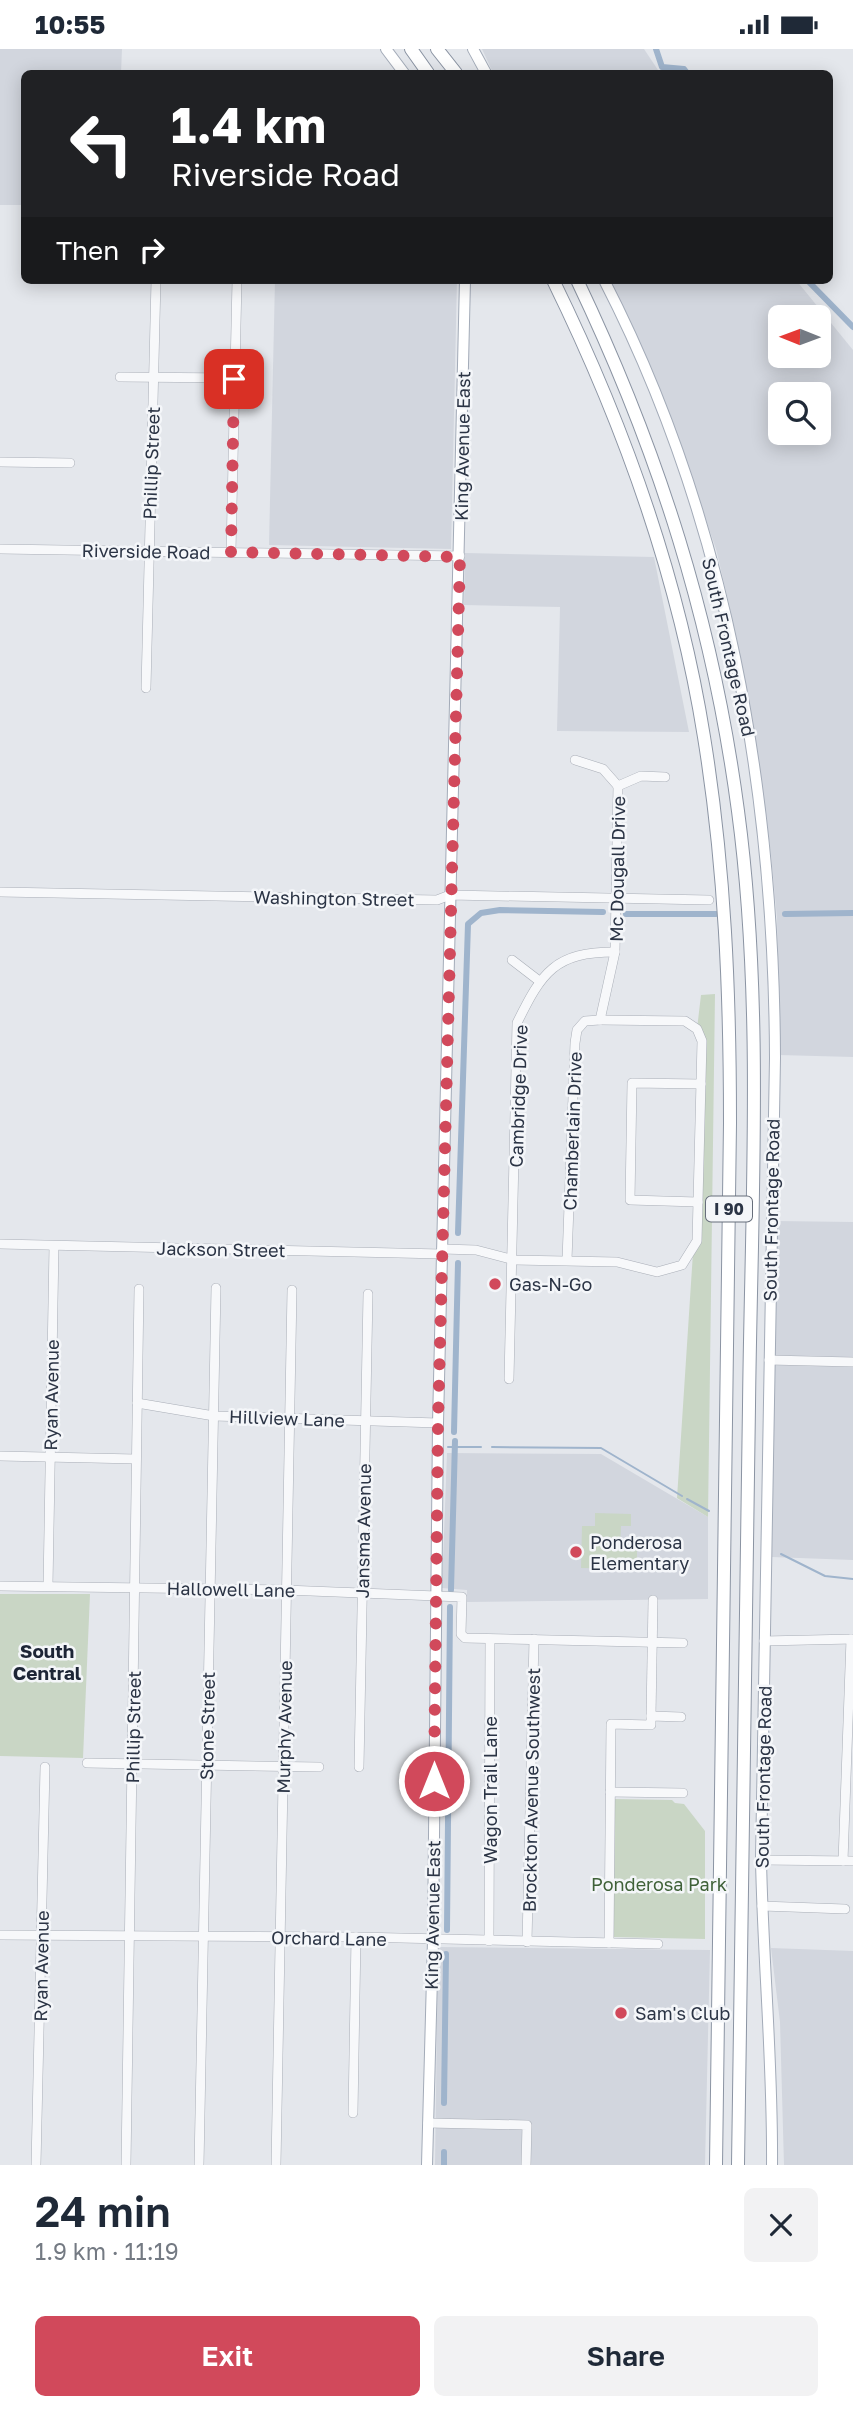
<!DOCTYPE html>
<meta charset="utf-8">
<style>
:root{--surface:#fff;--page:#f2f2f3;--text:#1f2937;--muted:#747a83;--accent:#d1495b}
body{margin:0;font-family:"Golos Text",sans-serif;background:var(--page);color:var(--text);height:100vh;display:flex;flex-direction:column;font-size:26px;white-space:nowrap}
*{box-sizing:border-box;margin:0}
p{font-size:23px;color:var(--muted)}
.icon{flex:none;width:38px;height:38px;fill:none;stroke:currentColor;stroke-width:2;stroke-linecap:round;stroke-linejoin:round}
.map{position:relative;height:2116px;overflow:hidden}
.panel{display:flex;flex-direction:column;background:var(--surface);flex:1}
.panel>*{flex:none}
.hud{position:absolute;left:21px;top:21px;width:812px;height:214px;border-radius:10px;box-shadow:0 4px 18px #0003;background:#202124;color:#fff;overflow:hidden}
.needle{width:46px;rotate:271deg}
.tools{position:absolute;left:768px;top:256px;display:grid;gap:14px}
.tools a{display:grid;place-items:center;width:63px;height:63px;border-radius:10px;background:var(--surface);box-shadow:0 4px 18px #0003;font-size:35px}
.pin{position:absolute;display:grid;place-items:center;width:60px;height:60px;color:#fff;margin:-30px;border-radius:14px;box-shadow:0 4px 10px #0006}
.me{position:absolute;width:77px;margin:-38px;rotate:0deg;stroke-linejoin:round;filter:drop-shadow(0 0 5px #0008)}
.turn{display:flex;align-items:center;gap:24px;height:147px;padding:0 35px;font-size:32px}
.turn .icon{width:91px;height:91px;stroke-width:2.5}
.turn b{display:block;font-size:49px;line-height:60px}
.then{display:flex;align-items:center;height:66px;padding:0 35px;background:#0003;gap:14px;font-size:26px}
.round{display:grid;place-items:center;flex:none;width:74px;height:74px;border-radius:10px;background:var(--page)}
.head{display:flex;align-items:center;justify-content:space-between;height:119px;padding:0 35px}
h1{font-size:42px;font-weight:600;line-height:52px}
.primary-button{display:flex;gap:14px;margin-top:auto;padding:14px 35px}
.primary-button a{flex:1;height:80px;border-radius:10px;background:var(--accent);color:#fff;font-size:28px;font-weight:600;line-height:80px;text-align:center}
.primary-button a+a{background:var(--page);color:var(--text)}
.status{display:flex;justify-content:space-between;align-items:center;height:49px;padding:0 35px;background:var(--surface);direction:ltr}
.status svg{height:19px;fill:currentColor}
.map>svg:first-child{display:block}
</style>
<div class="status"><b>10:55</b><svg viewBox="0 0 49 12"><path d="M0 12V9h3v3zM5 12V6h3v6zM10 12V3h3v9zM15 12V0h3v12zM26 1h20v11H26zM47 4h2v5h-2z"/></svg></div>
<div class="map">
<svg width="853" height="2116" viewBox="0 0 853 2116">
<rect width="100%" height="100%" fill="#e4e7ec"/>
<g fill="#d2d6de" fill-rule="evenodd">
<polygon points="0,0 122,0 121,24 24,24 24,156 0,156"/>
<polygon points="482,0 644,0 660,24 493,24"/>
<polygon points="275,231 457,231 451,500 269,496"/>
<path d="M 610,231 L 796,231 L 853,301 L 853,1008 L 779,1006 L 777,869 L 771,806 L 755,687 L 729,555 L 716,500 L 679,393 ZM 780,268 L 819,268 L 819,306 L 780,306 ZM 780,345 L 819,345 L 819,383 L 780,383 Z"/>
<polygon points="465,504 654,508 689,683 557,682 560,558 464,556"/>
<polygon points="776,1172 853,1173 853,1511 772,1508"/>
<polygon points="447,1404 601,1405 708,1468 708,1550 467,1553 467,1541 442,1539"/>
<polygon points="438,1898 710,1901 705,2116 435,2116"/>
<polygon points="771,1899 853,1902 853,2116 784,2116 780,1973"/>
</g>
<g fill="#c9d6c5">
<polygon points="715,945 708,1468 677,1449 706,1004 697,980 701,946"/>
<polygon points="595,1464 631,1465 631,1477 621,1477 620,1499 637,1499 637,1520 581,1519 582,1477 595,1477"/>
<polygon points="0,1545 90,1545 83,1709 0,1707"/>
<polygon points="614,1750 672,1751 675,1754 684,1755 705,1782 705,1890 612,1888"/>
</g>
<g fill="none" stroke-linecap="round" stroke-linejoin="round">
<g stroke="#9fb4cc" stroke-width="2">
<polyline points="448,1398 481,1398"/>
<polyline points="492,1398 601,1399 682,1447"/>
<polyline points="687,1450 709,1462"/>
<polyline points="781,1505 825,1527 853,1530"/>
</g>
<g stroke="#9fb4cc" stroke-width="6">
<polyline points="656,0 662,18 684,20 687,24"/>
<polyline points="807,231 853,278"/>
<polyline points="626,865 716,865"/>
<polyline points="785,865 853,864"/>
<polyline points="458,1184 468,875 481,864 500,861 603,863"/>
<polyline points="454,1383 458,1214"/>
<polyline points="451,1541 455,1392"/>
<polyline points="447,1881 450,1558"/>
<polyline points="444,2054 446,1905"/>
<polyline points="444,2116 444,2103"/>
</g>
<defs>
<g id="minor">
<polyline points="120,328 235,329"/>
<polyline points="0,413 70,414"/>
<polyline points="0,500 460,507"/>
<polyline points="231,503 237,231"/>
<polyline points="146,639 156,231"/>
<polyline points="575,711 603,720 618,737"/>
<polyline points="0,843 437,851 450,846 709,851"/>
<polyline points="512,911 538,931"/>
<polyline points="698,1153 630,1151 632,1034 701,1035"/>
<polyline points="0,1195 442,1205"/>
<polyline points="442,1200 476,1201 514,1211 617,1213 657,1223 682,1216 697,1192 702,992 697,980 685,972 600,971"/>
<polyline points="567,1211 575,994 577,981 585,972 600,971 615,903 618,737 641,727 665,728"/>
<polyline points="769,1311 853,1313"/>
<path d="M 509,1330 L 517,974 C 542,923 555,903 615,903"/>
<polyline points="137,1354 214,1367 438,1374"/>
<polyline points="0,1407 136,1410"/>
<polyline points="0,1537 285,1541 462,1548 461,1585 465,1589 683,1594"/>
<polyline points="48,1537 54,1197"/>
<polyline points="764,1592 853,1590"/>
<polyline points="651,1667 653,1551"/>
<polyline points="87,1714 319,1718"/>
<polyline points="359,1718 368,1245"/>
<polyline points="610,1743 683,1744"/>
<polyline points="761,1811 853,1812"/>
<polyline points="843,1812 851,1590"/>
<polyline points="762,1857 845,1860"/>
<polyline points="0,1886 356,1888 658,1895"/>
<polyline points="489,1892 490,1590"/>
<polyline points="527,1893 534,1590"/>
<polyline points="609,1894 611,1675 651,1676 651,1667 681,1668"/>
<polyline points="353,2064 356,1888"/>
<polyline points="428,2074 527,2076 526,2116"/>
<polyline points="36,2116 45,1718"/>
<polyline points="126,2116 139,1240"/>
<polyline points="199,2116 216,1239"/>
<polyline points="276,2116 292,1241"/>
</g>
<g id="major">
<polyline points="386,0 404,24"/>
<polyline points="473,0 486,24"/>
<path d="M 604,231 C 727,470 774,742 775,1009 L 761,1811 C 763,1913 773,2014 772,2116"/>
<polyline points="427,2116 433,1891 438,1374 465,231"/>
</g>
<g id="highway">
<polyline points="411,0 428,24"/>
<polyline points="437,0 456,24"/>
<path d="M 553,231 C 623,374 679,530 704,688 C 725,817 730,945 730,1074 L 716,2116"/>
<path d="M 577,231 C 659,403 713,573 738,762 C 764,955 751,1162 749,1357 C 746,1610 742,1863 738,2116"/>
</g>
</defs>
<use href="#minor" stroke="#a9aeb7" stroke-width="10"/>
<use href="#major" stroke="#a3abb8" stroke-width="12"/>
<use href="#highway" stroke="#8b94a3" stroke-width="14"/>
<use href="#minor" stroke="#f7f8fa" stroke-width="9"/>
<use href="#major" stroke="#fff" stroke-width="10"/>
<use href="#highway" stroke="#fff" stroke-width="12"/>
</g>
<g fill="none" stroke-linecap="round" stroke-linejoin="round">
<polyline stroke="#d1495b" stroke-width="12" stroke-dasharray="0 21.6" points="234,330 231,503 460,508 438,1374 434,1732"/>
</g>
<g fill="#d1495b" stroke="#f4f6f9" stroke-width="2.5">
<circle cx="495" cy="1235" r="7"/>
<circle cx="576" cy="1503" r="7"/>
<circle cx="621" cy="1964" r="7"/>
</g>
<g text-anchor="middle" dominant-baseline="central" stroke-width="5" stroke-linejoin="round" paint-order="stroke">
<rect fill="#f4f6f9" stroke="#676e7b" stroke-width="2" x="706" y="1147.5" width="46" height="25" rx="5"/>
<g font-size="16" font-weight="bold" fill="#2b3445">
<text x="729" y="1160">I 90</text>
</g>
<g font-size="18" fill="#2b3445" stroke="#f4f6f9">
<text transform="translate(462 397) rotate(-89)">King Avenue East</text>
<text transform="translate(151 414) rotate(-88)">Phillip Street</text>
<text transform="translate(146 502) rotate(1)">Riverside Road</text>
<text transform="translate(729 598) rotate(77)">South Frontage Road</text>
<text transform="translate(617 820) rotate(-89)">Mc Dougall Drive</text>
<text transform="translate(334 849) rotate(1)">Washington Street</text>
<text transform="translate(518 1047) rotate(-88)">Cambridge Drive</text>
<text transform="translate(572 1082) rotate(-88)">Chamberlain Drive</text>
<text transform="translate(771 1161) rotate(-89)">South Frontage Road</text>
<text transform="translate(221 1200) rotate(1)">Jackson Street</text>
<text transform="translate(51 1346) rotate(-89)">Ryan Avenue</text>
<text transform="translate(287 1369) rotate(2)">Hillview Lane</text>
<text transform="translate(363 1482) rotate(-89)">Jansma Avenue</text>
<text transform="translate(231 1540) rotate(1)">Hallowell Lane</text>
<text transform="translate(207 1677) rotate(-89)">Stone Street</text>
<text transform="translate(133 1678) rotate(-89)">Phillip Street</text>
<text transform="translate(284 1678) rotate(-89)">Murphy Avenue</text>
<text transform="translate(763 1728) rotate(-89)">South Frontage Road</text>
<text transform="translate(490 1741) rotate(-90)">Wagon Trail Lane</text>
<text transform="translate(531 1741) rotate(-89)">Brockton Avenue Southwest</text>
<text transform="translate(432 1866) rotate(-89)">King Avenue East</text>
<text transform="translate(329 1889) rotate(1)">Orchard Lane</text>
<text transform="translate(41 1917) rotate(-89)">Ryan Avenue</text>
</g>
<g font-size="18" fill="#2b3445" stroke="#f4f6f9" text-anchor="start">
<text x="509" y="1235">Gas-N-Go</text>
<text x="590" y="1493">Ponderosa<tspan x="590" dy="21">Elementary</tspan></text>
<text x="635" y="1964">Sam's Club</text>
</g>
<g font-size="18" fill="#3f6138" stroke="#f4f6f9">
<text x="659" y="1835">Ponderosa Park</text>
</g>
<g font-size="19" font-weight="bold" fill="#1d2536" stroke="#f4f6f9">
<text x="47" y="1601">South<tspan x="47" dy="22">Central</tspan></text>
</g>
</g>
</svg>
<div class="tools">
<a><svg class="needle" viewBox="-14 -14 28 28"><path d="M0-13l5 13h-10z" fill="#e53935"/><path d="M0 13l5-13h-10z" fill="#747a83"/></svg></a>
<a><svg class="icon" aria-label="search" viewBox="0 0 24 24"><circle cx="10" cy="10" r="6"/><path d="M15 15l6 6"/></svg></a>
</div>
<div class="pin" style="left:234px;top:330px;background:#d93025"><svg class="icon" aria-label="arrive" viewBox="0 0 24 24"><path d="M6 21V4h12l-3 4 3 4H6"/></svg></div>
<svg class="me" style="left:434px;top:1732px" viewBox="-20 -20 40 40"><circle r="17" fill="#d1495b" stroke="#fff" stroke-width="3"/><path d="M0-11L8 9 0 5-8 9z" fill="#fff"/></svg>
<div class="hud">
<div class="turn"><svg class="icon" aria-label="left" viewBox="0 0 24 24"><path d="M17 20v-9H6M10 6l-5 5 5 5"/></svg><div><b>1.4 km</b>Riverside Road</div></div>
<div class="then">Then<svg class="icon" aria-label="right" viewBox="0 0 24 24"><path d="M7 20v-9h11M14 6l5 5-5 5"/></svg></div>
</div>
</div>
<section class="panel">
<div class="head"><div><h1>24 min</h1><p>1.9 km · 11:19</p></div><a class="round"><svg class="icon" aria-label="close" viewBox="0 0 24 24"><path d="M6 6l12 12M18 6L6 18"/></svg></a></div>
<div class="primary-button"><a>Exit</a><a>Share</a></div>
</section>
